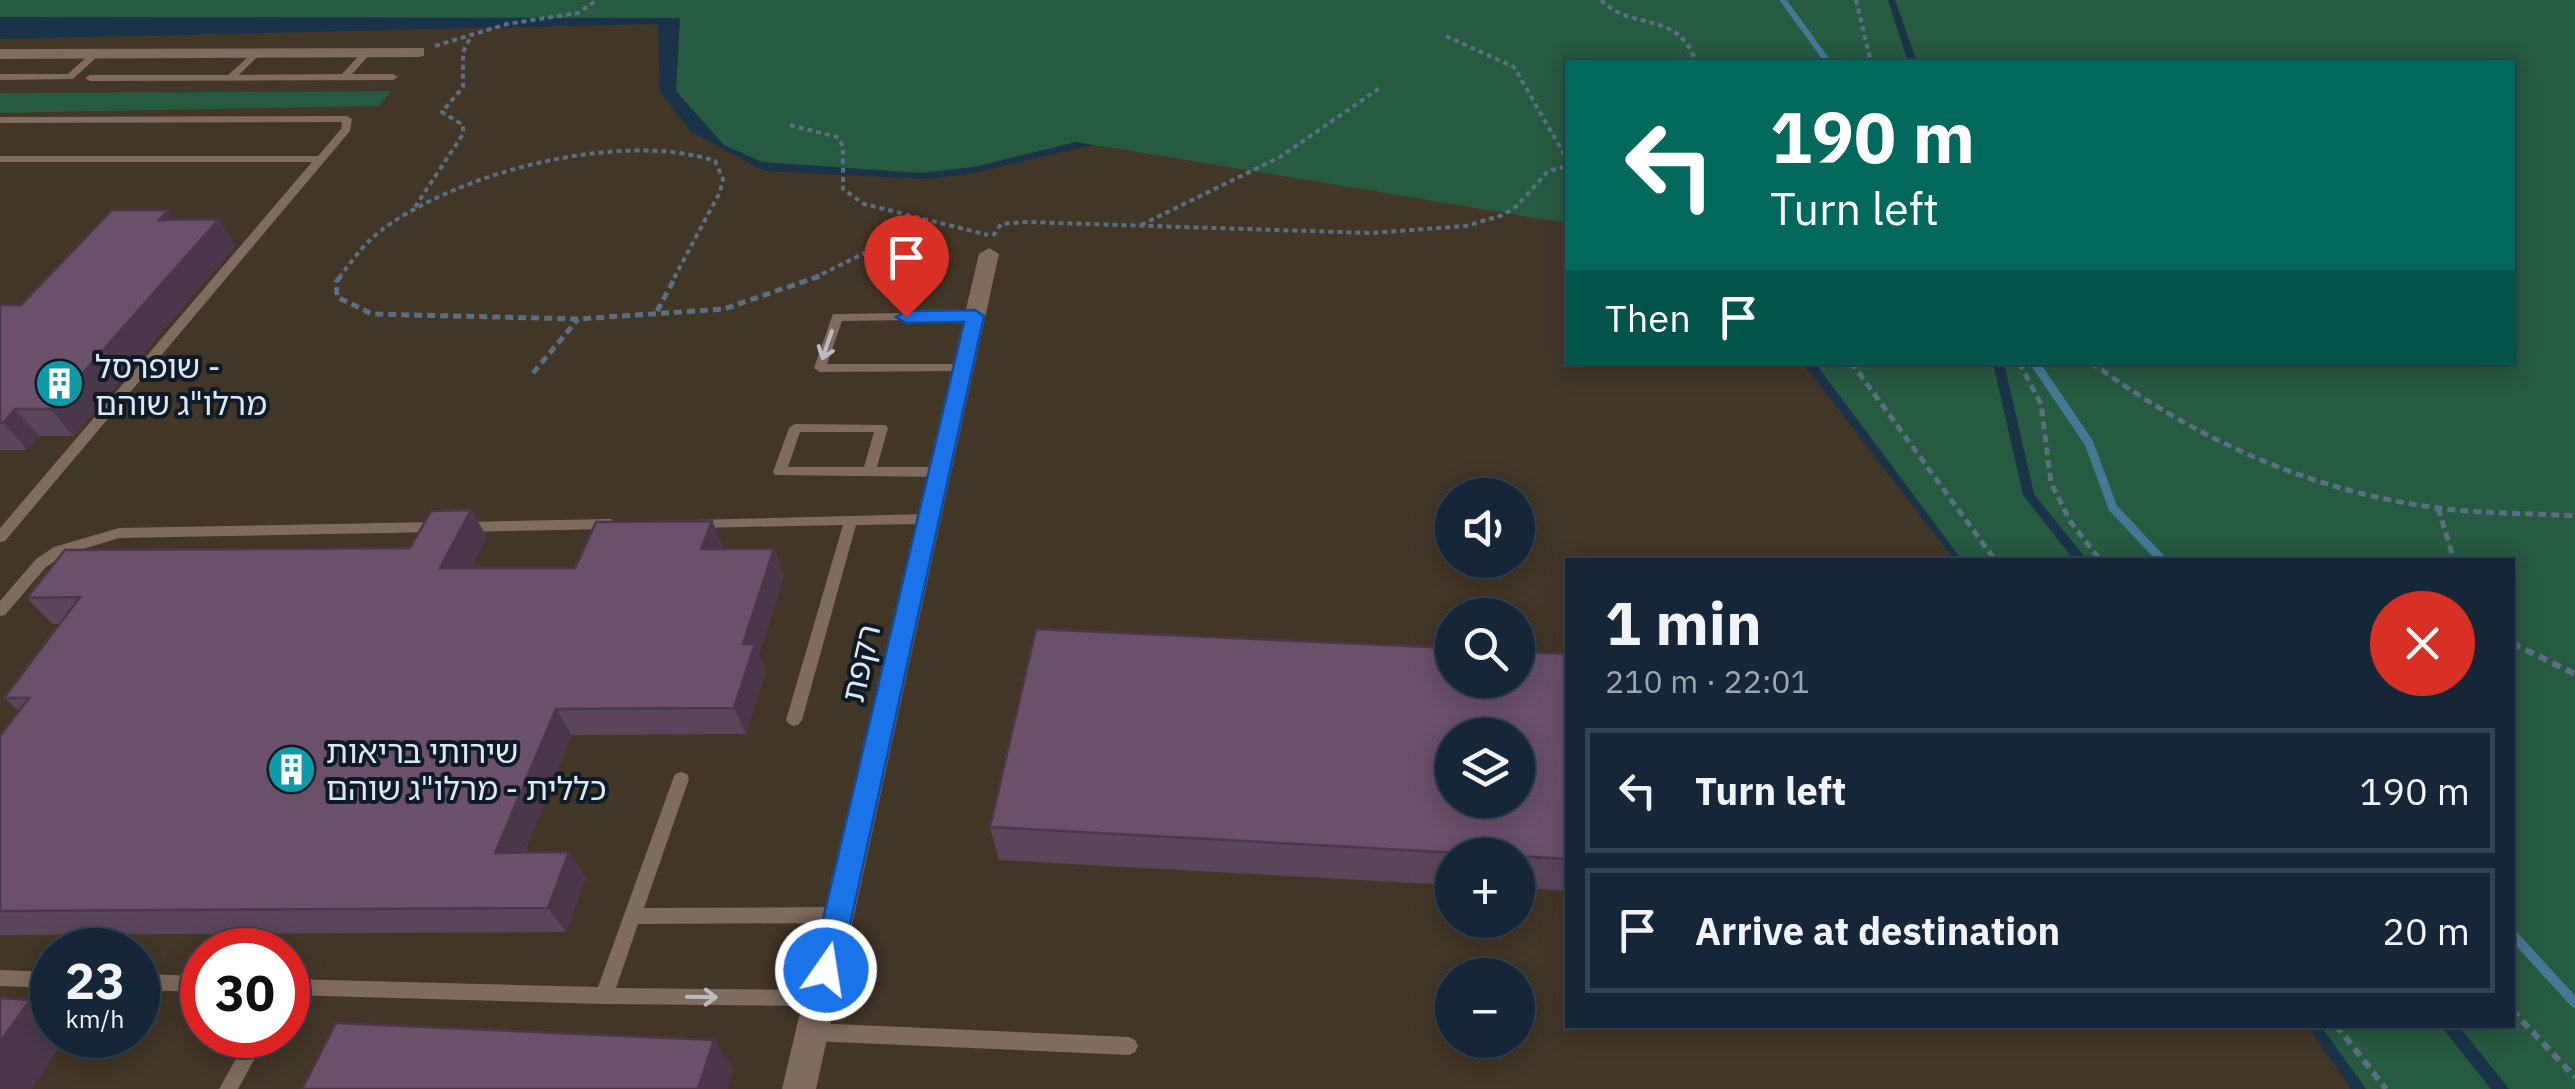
<!DOCTYPE html>
<meta charset="utf-8">
<style>
:root{--surface:#142637;--page:#213242;--text:#f1f3f6;--muted:#9da5ad;--line:#334352}
body{margin:0;font-family:"IBM Plex Sans","Noto Sans Hebrew",sans-serif;background:var(--page);color:var(--text);height:100vh;display:flex;flex-direction:column;font-size:38px;white-space:nowrap}
*{box-sizing:border-box;margin:0}
p{font-size:32px;color:var(--muted)}
.icon{flex:none;width:55px;height:55px;fill:none;stroke:currentColor;stroke-width:2;stroke-linecap:round;stroke-linejoin:round}
.map{position:relative;flex:1;overflow:hidden}
.details{position:absolute;left:1565px;top:558px;width:950px;height:470px;display:flex;flex-direction:column;background:var(--surface);border-radius:0px;box-shadow:0 5px 25px #0003,0 0 0 2px var(--line)}
.details>*{flex:none}
.banner{position:absolute;left:1565px;top:60px;width:950px;height:305px;border-radius:0px;box-shadow:0 5px 25px #0003,0 0 0 2px var(--line);background:#00695c;color:#fff;overflow:hidden}
.tools{position:absolute;left:1435px;top:478px;display:grid;gap:20px}
.tools a{display:grid;place-items:center;width:100px;height:100px;border-radius:50%;background:var(--surface);box-shadow:0 5px 25px #0003,0 0 0 2px var(--line);font-size:50px}
.speed{position:absolute;left:30px;top:928px;display:flex;gap:20px;font-size:50px;font-weight:700;text-align:center}
.speed>*{display:grid;place-content:center;width:130px;height:130px;border-radius:50%;background:var(--surface);box-shadow:0 5px 25px #0003,0 0 0 2px var(--line);line-height:1}
.speed small{font-size:25px;font-weight:400}
.speed .limit{border:15px solid #d22;background:#fff;color:#111}
.pin{position:absolute;display:grid;place-items:center;width:85px;height:85px;color:#fff;margin:-102px -42px;border-radius:50% 50% 50% 0;rotate:-45deg;box-shadow:0 0 10px #0007}
.pin .icon{rotate:45deg}
.me{position:absolute;width:110px;margin:-55px;rotate:13deg;stroke-linejoin:round;filter:drop-shadow(0 0 8px #0008)}
.turn{display:flex;align-items:center;gap:35px;height:210px;padding:0 40px;font-size:45px}
.turn .icon{width:130px;height:130px;stroke-width:2.5}
.turn b{display:block;font-size:70px;line-height:85px}
.then{display:flex;align-items:center;height:95px;padding:0 40px;background:#0003;gap:20px;font-size:38px}
.round{display:grid;place-items:center;flex:none;width:105px;height:105px;border-radius:52px;background:var(--page)}
.overview{display:flex;align-items:center;justify-content:space-between;height:170px;padding:0 40px}
h1{font-size:60px;font-weight:700;line-height:75px}
ul{padding:0;list-style:none}
li{display:flex;align-items:center;gap:30px;height:125px;margin:0 20px 15px;padding:0 20px;border:5px solid var(--line);border-radius:0px}
li div{flex:1}
li b{display:block;font-size:38px}
li em{font-style:normal}
.map>svg:first-child{display:block}
</style>
<div class="map">
<svg width="2575" height="1089" viewBox="0 0 2575 1089">
<rect width="100%" height="100%" fill="#1b3349"/>
<path fill="#423627" fill-rule="evenodd" d="M 658,24 L 660,92 L 690,131 L 764,171 L 923,179 L 965,175 L 1126,137 L 1567,134 L 1568,362 L 1803,363 L 1954,560 L 1568,560 L 1568,1025 L 2307,1025 L 2351,1089 L 0,1089 L 0,39 ZM 1452,495 L 1518,495 L 1518,560 L 1452,560 ZM 1452,615 L 1518,615 L 1518,680 L 1452,680 ZM 1452,735 L 1518,735 L 1518,800 L 1452,800 ZM 1452,855 L 1518,855 L 1518,920 L 1452,920 ZM 52,950 L 138,950 L 138,1035 L 52,1035 ZM 202,950 L 288,950 L 288,1035 L 202,1035 ZM 1452,975 L 1518,975 L 1518,1040 L 1452,1040 Z"/>
<g fill="#265a41">
<polygon points="0,0 1888,0 1908,62 1568,62 1567,223 1076,142 974,167 920,173 762,162 724,145 676,91 680,18 0,17"/>
<polygon points="1895,0 2575,0 2575,1089 2509,1089 2458,1025 2512,1025 2512,560 2087,560 2034,494 2004,363 2512,362 2512,62 1917,62"/>
<polygon points="391,91 379,106 0,113 0,93"/>
<polygon points="1815,363 1993,363 2023,495 2074,560 1962,560"/>
<polygon points="2320,1025 2440,1025 2491,1089 2366,1089"/>
</g>
<g fill="none" stroke-linecap="round" stroke-linejoin="round">
<polyline stroke="#447996" stroke-width="6" points="1783,0 1828,62"/>
<polyline stroke="#447996" stroke-width="9" points="2034,362 2089,443 2113,508 2162,560"/>
<polyline stroke="#447996" stroke-width="10" points="2512,934 2575,1003"/>
<g stroke="#5b6f83" stroke-width="4" stroke-dasharray="5 4" stroke-linecap="butt">
<path d="M 1601,0 C 1635,33 1677,9 1696,62"/>
<polyline points="1856,0 1871,62"/>
<polyline points="1446,36 1514,67 1568,161"/>
<polyline points="435,46 507,24 578,13 597,0"/>
<polyline points="790,125 837,137 843,146 843,189 864,204 988,235"/>
<polyline points="415,207 463,134 463,125 442,112 463,87 463,52 470,38"/>
<polyline points="1141,225 1280,157 1381,87"/>
<polyline points="993,236 1001,224 1027,222 1370,233 1466,226 1503,215 1518,205 1548,171 1568,166"/>
<path d="M 339,278 C 351,262 363,245 379,232 C 457,172 621,130 715,161 L 723,179 L 720,192 L 674,278"/>
<polyline points="814,278 879,246 919,216"/>
</g>
<g stroke="#5b6f83" stroke-width="5" stroke-dasharray="8 5" stroke-linecap="butt">
<polyline points="341,276 336,282 337,297 372,314 578,319 724,309 820,276"/>
<polyline points="657,311 676,276"/>
<polyline points="1851,362 1995,560"/>
<polyline points="2019,362 2041,404 2051,483 2070,521 2100,560"/>
<path d="M 2091,362 C 2195,439 2309,491 2438,508 C 2483,514 2529,513 2575,516"/>
<polyline points="533,373 578,319"/>
<polyline points="2438,508 2454,560"/>
</g>
<g stroke="#5b6f83" stroke-width="6" stroke-dasharray="9 6" stroke-linecap="butt">
<polyline points="2512,643 2575,674"/>
<polyline points="2512,1010 2575,1077"/>
<polyline points="2336,1025 2386,1089"/>
</g>
<g fill="#806b5f" fill-rule="evenodd">
<polygon points="256,50 259,51 259,55 239,75 342,74 363,51 366,50 371,53 352,74 393,74 398,77 393,80 90,81 85,78 90,75 228,75"/>
<polygon points="92,52 100,54 73,79 0,80 0,74 68,74"/>
<polygon points="347,116 352,119 350,131 5,541 0,542 0,528 312,162 0,162 0,156 318,156 341,129 342,122 0,123 0,117"/>
<polygon points="975,312 979,313 979,319 842,321 827,364 963,364 967,365 969,368 967,371 820,372 814,368 833,314"/>
<path d="M 795,424 L 886,425 L 888,428 L 877,467 L 939,467 L 946,472 L 939,477 L 775,475 L 773,472 L 789,428 ZM 800,432 L 874,432 L 864,467 L 788,467 Z"/>
<polygon points="929,514 936,519 929,524 856,525 802,720 799,724 794,726 789,724 786,720 843,525 697,528 692,526 690,523 692,520"/>
<polygon points="611,519 618,524 611,529 462,532 455,527 462,522"/>
<polygon points="436,522 443,527 436,532 119,538 64,555 46,567 5,615 0,616 0,601 36,559 54,547 119,528"/>
<polygon points="681,772 687,774 689,779 644,908 837,907 843,910 846,915 843,920 837,923 638,924 616,988 819,990 825,992 828,998 825,1004 819,1006 604,1004 288,995 288,979 598,987 673,779 675,774"/>
<polygon points="0,970 52,972 52,988 0,986"/>
<polygon points="138,974 202,976 202,992 138,990"/>
<polygon points="811,1023 1129,1037 1135,1040 1138,1046 1135,1052 1129,1055 811,1041 805,1038 802,1032 805,1026"/>
<polygon points="252,1038 258,1041 261,1047 238,1089 219,1089 246,1041"/>
</g>
<g fill="#806b5f" fill-rule="evenodd">
<polygon points="424,48 424,56 418,57 0,59 0,49"/>
<polygon points="989,248 999,254 816,1089 782,1089 979,254"/>
</g>
</g>
<g fill="#5b455a">
<polygon points="174,219 236,245 73,436 39,436 27,450 0,450 0,305 21,305"/>
<polygon points="471,510 487,537 471,568 575,568 712,521 723,549 774,549 784,576 759,654 766,670 746,734 572,735 524,853 586,877 566,932 0,935 0,736 19,711 4,698 60,624 53,624 27,598 410,548"/>
<polygon points="1568,654 1568,891 1518,888 1518,855 1452,855 1452,885 999,860 990,827"/>
</g>
<g fill="#4a384a">
<polygon points="168,210 186,236 159,220"/>
<polygon points="219,219 236,245 73,436 51,409"/>
<polygon points="15,409 39,436 27,450 3,423"/>
<polygon points="471,510 487,537 458,595 440,568"/>
<polygon points="712,521 724,548 713,576 701,549"/>
<polygon points="774,549 784,576 759,654 766,670 746,734 734,708 743,644"/>
<polygon points="556,709 572,735 514,877 495,853"/>
<polygon points="569,852 586,877 566,932 548,908"/>
<polygon points="30,1000 52,1016 52,1035 68,1035 32,1089 0,1089 0,1042"/>
<polygon points="714,1040 734,1069 727,1089 698,1089"/>
</g>
<g fill="#6a5069" stroke="#4a384a" stroke-width="2.5" fill-rule="evenodd">
<polygon points="112,210 168,210 159,220 219,219 51,409 15,409 3,423 0,423 0,305 21,305"/>
<polygon points="471,510 440,568 575,568 596,522 712,521 701,549 774,549 743,644 755,644 734,708 556,709 495,853 569,852 548,908 0,911 0,736 29,698 4,698 80,597 27,598 65,550 410,548 431,511"/>
<path d="M 1036,629 L 1452,648 L 1452,680 L 1518,680 L 1518,652 L 1568,654 L 1568,859 L 990,827 ZM 1452,735 L 1518,735 L 1518,800 L 1452,800 Z"/>
<polygon points="0,998 30,1000 0,1042"/>
<polygon points="336,1023 714,1040 698,1089 302,1089"/>
</g>
<defs><path id="oneway-shaft" d="M-6 0H5M1.5-3L5.5 0L1.5 3" fill="none" stroke-width="1.6" stroke-linecap="round" stroke-linejoin="round" transform="scale(2.5)"/></defs>
<g stroke="#babcc2">
<use href="#oneway-shaft" transform="translate(827 345) rotate(109)"/>
<use href="#oneway-shaft" transform="translate(702 997) rotate(1)"/>
</g>
<polygon fill="#1a73e8" stroke="#114b97" stroke-width="2.5" points="975,310 984,316 840,970 836,980 826,984 815,980 811,970 964,322 906,323 896,317 906,311"/>
<defs>
<symbol id="building-disc" viewBox="-11 -11 22 22"><circle r="9.5" fill="#0f9aa8" stroke="#0f1a24"/><path d="M-4-6H4V6H1V3H-1V6H-4ZM-2.5-4.3h1.7v1.8h-1.7ZM.8-4.3h1.7v1.8H.8ZM-2.5-1h1.7V.8h-1.7ZM.8-1h1.7V.8H.8Z" fill="#fff"/></symbol>
</defs>
<g fill-rule="evenodd">
<use href="#building-disc" x="32" y="356" width="55" height="55"/>
<use href="#building-disc" x="264" y="742" width="55" height="55"/>
</g>
<g text-anchor="middle" dominant-baseline="central" stroke-width="8" stroke-linejoin="round" paint-order="stroke">
<g font-size="32" fill="#dae8f7" stroke="#0f1a24" text-anchor="start">
<text x="95" y="366">שופרסל -<tspan x="95" dy="37">מרלו"ג שוהם</tspan></text>
<text x="326" y="751">שירותי בריאות<tspan x="326" dy="37">כללית - מרלו"ג שוהם</tspan></text>
</g>
<g font-size="32" fill="#dae8f7" stroke="#0f1a24">
<text transform="translate(860 663) rotate(-77)">רקפת</text>
</g>
</g>
</svg>
<div class="tools">
<a><svg class="icon" aria-label="sound" viewBox="0 0 24 24"><path d="M4 9h4l5-4v14l-5-4H4zM17 9q2 3 0 6"/></svg></a>
<a><svg class="icon" aria-label="search" viewBox="0 0 24 24"><circle cx="10" cy="10" r="6"/><path d="M15 15l6 6"/></svg></a>
<a><svg class="icon" aria-label="layers" viewBox="0 0 24 24"><path d="M12 4l9 5-9 5-9-5zM3 14l9 5 9-5"/></svg></a>
<a>+</a>
<a>−</a>
</div>
<div class="speed"><div>23<small>km/h</small></div><div class="limit">30</div></div>
<div class="pin" style="left:906px;top:317px;background:#d93025"><svg class="icon" aria-label="arrive" viewBox="0 0 24 24"><path d="M6 21V4h12l-3 4 3 4H6"/></svg></div>
<svg class="me" style="left:826px;top:970px" viewBox="-20 -20 40 40"><circle r="17" fill="#1a73e8" stroke="#fff" stroke-width="3"/><path d="M0-11L8 9 0 5-8 9z" fill="#fff"/></svg>
<div class="banner">
<div class="turn"><svg class="icon" aria-label="left" viewBox="0 0 24 24"><path d="M17 20v-9H6M10 6l-5 5 5 5"/></svg><div><b>190 m</b>Turn left</div></div>
<div class="then">Then<svg class="icon" aria-label="arrive" viewBox="0 0 24 24"><path d="M6 21V4h12l-3 4 3 4H6"/></svg></div>
</div>
<section class="details">
<div class="overview"><div><h1>1 min</h1><p>210 m · 22:01</p></div><a class="round" style="background:#d93025;color:#fff"><svg class="icon" aria-label="close" viewBox="0 0 24 24"><path d="M6 6l12 12M18 6L6 18"/></svg></a></div>
<ul>
<li><svg class="icon" aria-label="left" viewBox="0 0 24 24"><path d="M17 20v-9H6M10 6l-5 5 5 5"/></svg><div><b>Turn left</b></div><em>190 m</em></li>
<li><svg class="icon" aria-label="arrive" viewBox="0 0 24 24"><path d="M6 21V4h12l-3 4 3 4H6"/></svg><div><b>Arrive at destination</b></div><em>20 m</em></li>
</ul>
</section>
</div>
